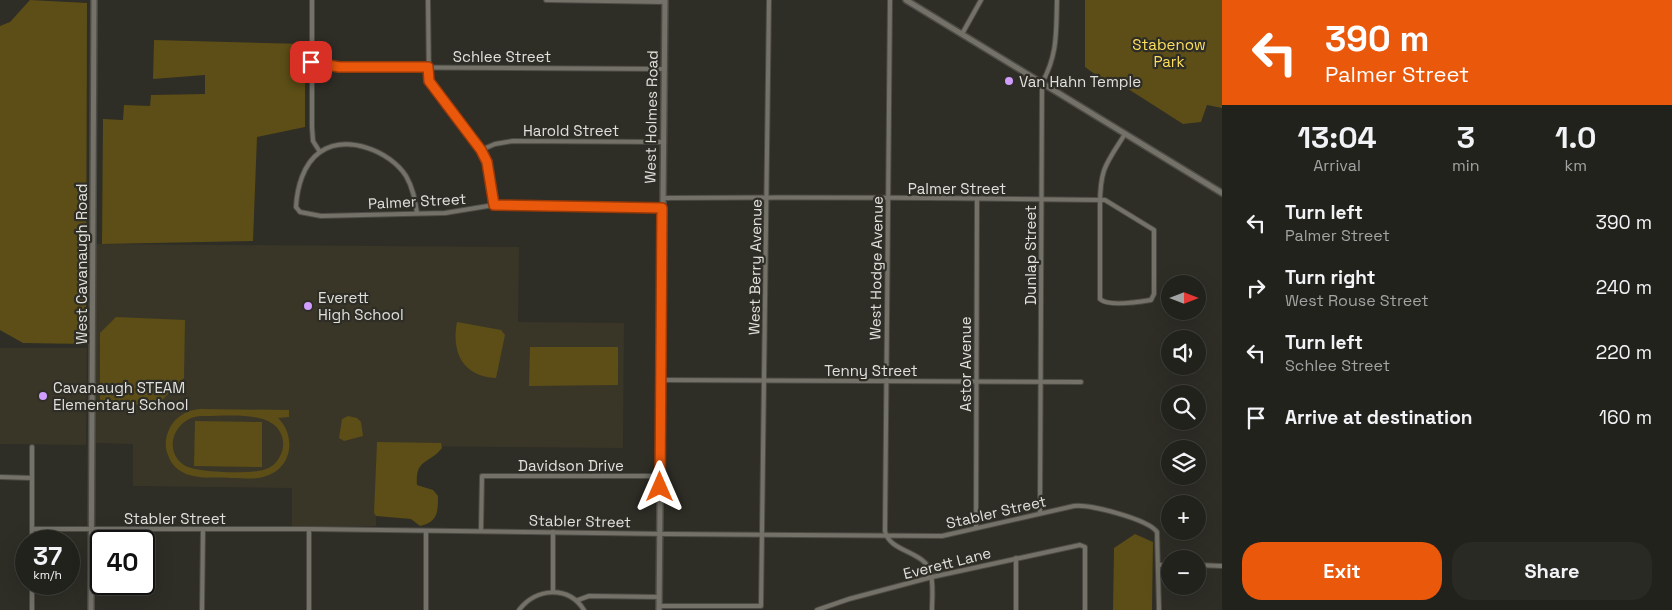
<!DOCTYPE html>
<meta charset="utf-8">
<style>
:root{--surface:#22221c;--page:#2a2a25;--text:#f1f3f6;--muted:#a2a4a3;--line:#3f3f3b;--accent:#ea580c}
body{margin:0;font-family:"Space Grotesk",sans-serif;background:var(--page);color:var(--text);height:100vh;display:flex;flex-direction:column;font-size:19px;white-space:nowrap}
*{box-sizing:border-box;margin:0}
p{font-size:16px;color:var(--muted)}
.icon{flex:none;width:28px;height:28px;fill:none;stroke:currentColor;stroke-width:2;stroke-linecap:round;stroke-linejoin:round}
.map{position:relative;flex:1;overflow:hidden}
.drawer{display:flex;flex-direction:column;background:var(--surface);width:450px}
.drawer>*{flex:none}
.top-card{background:#ea580c;color:#fff;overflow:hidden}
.needle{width:32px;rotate:90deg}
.fabs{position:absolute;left:1161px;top:275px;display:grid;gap:10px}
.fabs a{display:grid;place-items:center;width:45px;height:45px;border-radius:50%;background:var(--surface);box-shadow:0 5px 20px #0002,0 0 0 1px var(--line);font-size:25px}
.speed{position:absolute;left:15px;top:530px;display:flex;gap:10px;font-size:25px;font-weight:700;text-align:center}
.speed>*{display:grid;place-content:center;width:65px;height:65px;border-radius:50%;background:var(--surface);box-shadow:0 5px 20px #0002,0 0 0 1px var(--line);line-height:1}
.speed small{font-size:12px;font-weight:400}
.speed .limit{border:2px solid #111;border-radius:8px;background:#fff;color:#111}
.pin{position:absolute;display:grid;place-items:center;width:42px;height:42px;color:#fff;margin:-21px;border-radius:10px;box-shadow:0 2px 8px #0006}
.me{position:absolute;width:55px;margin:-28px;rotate:0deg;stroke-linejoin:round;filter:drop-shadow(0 0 4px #0008)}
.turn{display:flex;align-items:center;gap:18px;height:105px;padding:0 20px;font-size:22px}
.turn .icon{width:65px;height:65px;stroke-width:2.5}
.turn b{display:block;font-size:35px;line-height:42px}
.eta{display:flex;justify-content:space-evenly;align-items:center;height:85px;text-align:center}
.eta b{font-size:30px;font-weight:600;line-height:35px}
.primary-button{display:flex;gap:10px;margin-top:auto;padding:10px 20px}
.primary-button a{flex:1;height:58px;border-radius:20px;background:var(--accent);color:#fff;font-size:20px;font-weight:600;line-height:58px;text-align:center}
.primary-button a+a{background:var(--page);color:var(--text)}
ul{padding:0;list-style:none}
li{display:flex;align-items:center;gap:15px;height:65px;padding:0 20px}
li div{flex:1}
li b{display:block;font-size:19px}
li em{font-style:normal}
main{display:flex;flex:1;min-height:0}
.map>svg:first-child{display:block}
</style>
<main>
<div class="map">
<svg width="1222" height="610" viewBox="0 0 1222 610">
<rect width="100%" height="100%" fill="#2e2d26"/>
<g fill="#393628">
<polygon points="96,244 519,247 518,322 624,323 623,448 377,446 376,526 292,527 292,488 133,486 133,444 95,443"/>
<polygon points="0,348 87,348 86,445 0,444"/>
</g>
<g fill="#5c4e16" fill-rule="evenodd">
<polygon points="30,0 87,3 86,344 23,343 0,330 0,26 10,22"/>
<polygon points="1085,0 1222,0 1222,108 1207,105 1201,122 1183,124 1111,78 1107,83 1085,67"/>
<polygon points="154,40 305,44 305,127 257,137 253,241 102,244 103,119 123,120 124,105 150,106 151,95 205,94 205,75 153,79"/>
<polygon points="116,317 185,320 184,378 157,405 100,404 100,333"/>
<path d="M 457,322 L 501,330 L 505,335 L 496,378 C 463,377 451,352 457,322 Z"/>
<polygon points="530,347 618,347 618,385 529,386"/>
<path d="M 200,409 L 289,410 L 289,417 L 278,418 C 296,435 293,468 266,476 C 256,480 243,478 232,478 C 209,477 177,482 168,455 C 165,448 165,440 168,432 C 173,418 186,410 200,409 ZM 200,416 C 222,417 271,409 281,434 C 284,441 284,449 280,456 C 277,463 271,468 263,470 C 250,474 195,473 184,465 C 162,450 175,418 200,416 Z"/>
<polygon points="348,416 357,418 361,422 363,436 344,441 339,438 342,419"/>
<polygon points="195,421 262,422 262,467 194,466"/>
<path d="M 377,442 L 441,443 L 442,448 C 430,464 415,458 417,485 L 433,490 L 438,496 C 438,512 438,522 420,526 L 411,519 L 376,516 L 374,513 Z"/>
<polygon points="1135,534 1153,542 1152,610 1113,610 1114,548"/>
</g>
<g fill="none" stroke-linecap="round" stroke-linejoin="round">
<defs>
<g id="minor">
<polyline points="312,0 312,127 313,141 320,152"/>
<polyline points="428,0 429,81 481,150 487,162 494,205"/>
<polyline points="546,0 665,2"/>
<path d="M 890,0 L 885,531 C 889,552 924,551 930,571 C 934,582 932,598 932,610"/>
<polyline points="962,34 981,0"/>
<polyline points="311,62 339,67 664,69"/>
<polyline points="481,150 495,144 513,141 663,142"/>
<path d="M 663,198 C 809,197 955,198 1100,200 L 1105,200 L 1154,230 L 1154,294 L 1151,300 C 1139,302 1108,307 1100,299 L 1100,205 C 1100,168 1106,164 1125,134"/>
<path d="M 417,213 C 415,200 413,188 406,176 C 390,151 347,134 320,152 C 303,164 297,188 296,207 L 300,212 L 321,216 L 445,213 L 494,205 L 662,208"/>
<polyline points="661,380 1081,382"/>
<polyline points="0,477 32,478"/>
<path d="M 1040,513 L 1042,83 C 1058,54 1056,32 1057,0"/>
<polyline points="976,528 977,199"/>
<path d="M 32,529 L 309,529 L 666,534 L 942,536 L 1074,506 C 1089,504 1148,519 1157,532 L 1159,610"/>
<polyline points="481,531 482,476 660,476"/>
<polyline points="553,532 553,592"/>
<polyline points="32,541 32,447"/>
<polyline points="1016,558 1016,610"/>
<polyline points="1159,565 1170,565"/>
<polyline points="1198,565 1222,566"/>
<polyline points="578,600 589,596 659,597"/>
<polyline points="659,606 761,606 769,0"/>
<polyline points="32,610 32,584"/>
<polyline points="202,610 203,529"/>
<polyline points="309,610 309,529"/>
<polyline points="426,610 426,531"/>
<path d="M 519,610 C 536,588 568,585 584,610"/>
<polyline points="817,610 849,599 932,577 1080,545 1085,547 1085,610"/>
</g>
<g id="tertiary">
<polyline points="906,0 1222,193"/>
<polyline points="91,610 94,0"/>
<polyline points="659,610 665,0"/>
</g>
</defs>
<use href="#minor" stroke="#4c4a44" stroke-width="6"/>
<use href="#tertiary" stroke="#4c4a44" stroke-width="8"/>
<use href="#minor" stroke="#737168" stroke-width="4"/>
<use href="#tertiary" stroke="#737168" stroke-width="5"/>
</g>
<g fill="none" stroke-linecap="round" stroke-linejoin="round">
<defs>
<polyline id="route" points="311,62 339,67 428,67 429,81 481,150 487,162 494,205 662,208 660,487"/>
</defs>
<use href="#route" stroke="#983908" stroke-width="12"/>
<use href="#route" stroke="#ea580c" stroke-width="9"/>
</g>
<g fill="#d19dfe" stroke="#2e2d26" stroke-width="2">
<circle cx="1009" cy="81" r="5"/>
<circle cx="308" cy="306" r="5"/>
<circle cx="43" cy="396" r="5"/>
</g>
<g text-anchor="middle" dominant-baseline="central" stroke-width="4.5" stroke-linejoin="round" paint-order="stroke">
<g font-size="15" fill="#ffdf5e" stroke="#2e2d26">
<text x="1169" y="44">Stabenow<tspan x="1169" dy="17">Park</tspan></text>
</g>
<g font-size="15" fill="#e1e0dc" stroke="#2e2d26">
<text x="502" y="56">Schlee Street</text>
<text transform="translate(651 117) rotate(-89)">West Holmes Road</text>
<text x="571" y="130">Harold Street</text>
<text x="957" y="188">Palmer Street</text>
<text transform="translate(417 201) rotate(-3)">Palmer Street</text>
<text transform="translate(1030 255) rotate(-90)">Dunlap Street</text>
<text transform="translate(81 264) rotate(-90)">West Cavanaugh Road</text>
<text transform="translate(755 267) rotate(-89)">West Berry Avenue</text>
<text transform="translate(876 268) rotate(-89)">West Hodge Avenue</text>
<text transform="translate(965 364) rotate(-90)">Astor Avenue</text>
<text x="871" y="370">Tenny Street</text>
<text x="571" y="465">Davidson Drive</text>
<text transform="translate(996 512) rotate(-13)">Stabler Street</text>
<text x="175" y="518">Stabler Street</text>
<text transform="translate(580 521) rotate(1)">Stabler Street</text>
<text transform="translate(947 563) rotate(-14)">Everett Lane</text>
</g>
<g font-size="15" fill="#e1e0dc" stroke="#2e2d26" text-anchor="start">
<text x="1019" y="81">Van Hahn Temple</text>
<text x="318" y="297">Everett<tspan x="318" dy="17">High School</tspan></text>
<text x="53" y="387">Cavanaugh STEAM<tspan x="53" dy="17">Elementary School</tspan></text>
</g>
</g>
</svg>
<div class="fabs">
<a><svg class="needle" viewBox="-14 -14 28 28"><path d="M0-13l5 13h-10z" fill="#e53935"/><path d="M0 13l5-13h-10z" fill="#a2a4a3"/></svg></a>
<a><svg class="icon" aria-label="sound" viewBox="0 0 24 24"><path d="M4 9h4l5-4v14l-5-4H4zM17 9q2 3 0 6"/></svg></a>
<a><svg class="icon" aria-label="search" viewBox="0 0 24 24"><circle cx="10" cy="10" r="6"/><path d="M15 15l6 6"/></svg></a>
<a><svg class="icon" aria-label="layers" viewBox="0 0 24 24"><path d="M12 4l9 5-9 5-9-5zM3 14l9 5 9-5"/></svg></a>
<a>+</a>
<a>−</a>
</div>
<div class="speed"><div>37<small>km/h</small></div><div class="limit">40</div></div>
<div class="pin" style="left:311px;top:62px;background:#d93025"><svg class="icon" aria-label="arrive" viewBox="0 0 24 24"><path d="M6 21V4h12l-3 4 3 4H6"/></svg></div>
<svg class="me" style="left:660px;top:487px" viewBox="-20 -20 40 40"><path d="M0-17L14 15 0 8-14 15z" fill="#ea580c" stroke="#fff" stroke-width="4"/></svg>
</div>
<section class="drawer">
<div class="top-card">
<div class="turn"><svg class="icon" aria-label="left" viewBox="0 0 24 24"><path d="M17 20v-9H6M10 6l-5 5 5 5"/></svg><div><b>390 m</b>Palmer Street</div></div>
</div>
<div class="eta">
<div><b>13:04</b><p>Arrival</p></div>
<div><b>3</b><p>min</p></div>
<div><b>1.0</b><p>km</p></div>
</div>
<ul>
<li><svg class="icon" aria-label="left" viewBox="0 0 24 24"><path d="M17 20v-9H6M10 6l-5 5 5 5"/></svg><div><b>Turn left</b><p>Palmer Street</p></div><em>390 m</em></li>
<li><svg class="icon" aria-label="right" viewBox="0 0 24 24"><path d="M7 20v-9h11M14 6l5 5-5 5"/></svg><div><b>Turn right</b><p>West Rouse Street</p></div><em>240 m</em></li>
<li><svg class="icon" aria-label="left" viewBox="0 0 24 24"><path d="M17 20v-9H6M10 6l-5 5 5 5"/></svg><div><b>Turn left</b><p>Schlee Street</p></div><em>220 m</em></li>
<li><svg class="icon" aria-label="arrive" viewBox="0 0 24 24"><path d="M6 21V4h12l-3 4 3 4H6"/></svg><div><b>Arrive at destination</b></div><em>160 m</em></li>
</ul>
<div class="primary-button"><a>Exit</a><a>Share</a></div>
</section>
</main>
